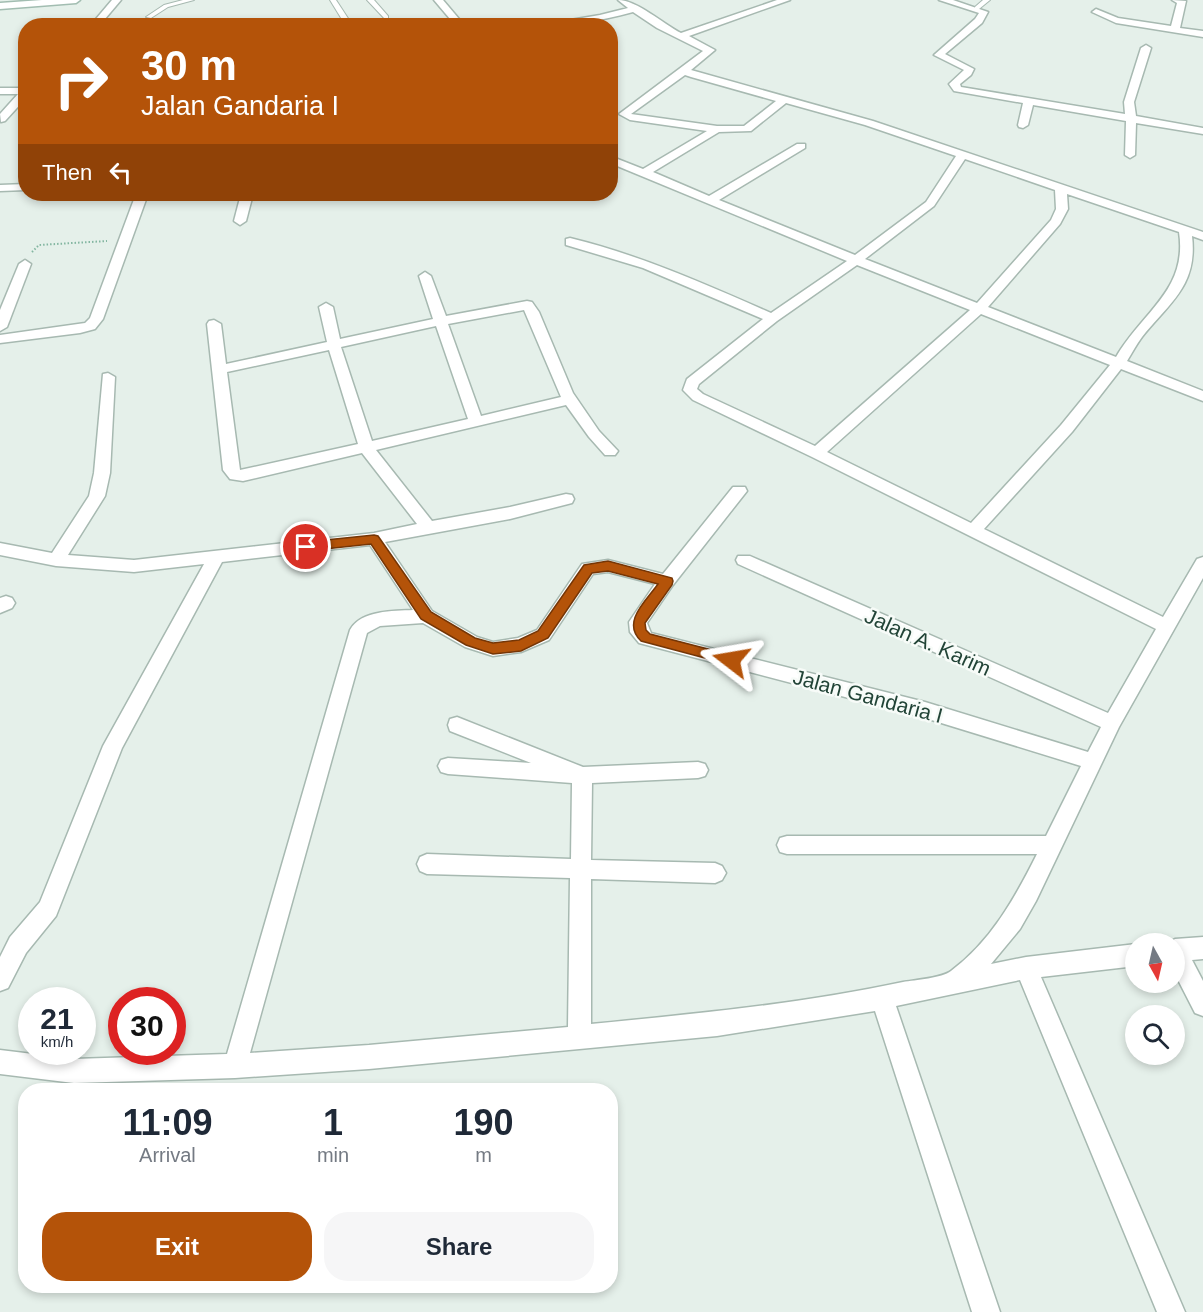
<!DOCTYPE html>
<style>
:root{--surface:#fff;--page:#f6f6f7;--text:#1f2937;--muted:#747a83;--accent:#b45309}
body{margin:0;font-family:Helvetica,sans-serif;background:var(--page);color:var(--text);height:100vh;display:flex;flex-direction:column;font-size:22px;white-space:nowrap}
*{box-sizing:border-box;margin:0}
p{font-size:20px;color:var(--muted)}
.icon{flex:none;width:33px;height:33px;fill:none;stroke:currentColor;stroke-width:2;stroke-linecap:round;stroke-linejoin:round}
.map{position:relative;flex:1;overflow:hidden}
.drawer{position:absolute;left:18px;top:1083px;width:600px;height:210px;display:flex;flex-direction:column;background:var(--surface);border-radius:24px;box-shadow:0 3px 9px #0003}
.drawer>*{flex:none}
.guide{position:absolute;left:18px;top:18px;width:600px;height:183px;border-radius:24px;box-shadow:0 3px 9px #0003;background:#b45309;color:#fff;overflow:hidden}
.needle{width:39px;rotate:172deg}
.controls{position:absolute;left:1125px;top:933px;display:grid;gap:12px}
.controls a{display:grid;place-items:center;width:60px;height:60px;border-radius:50%;background:var(--surface);box-shadow:0 3px 9px #0003;font-size:30px}
.speed{position:absolute;left:18px;top:987px;display:flex;gap:12px;font-size:30px;font-weight:700;text-align:center}
.speed>*{display:grid;place-content:center;width:78px;height:78px;border-radius:50%;background:var(--surface);box-shadow:0 3px 9px #0003;line-height:1}
.speed small{font-size:15px;font-weight:400}
.speed .limit{border:9px solid #d22;background:#fff;color:#111}
.pin{position:absolute;display:grid;place-items:center;width:51px;height:51px;color:#fff;margin:-26px;border:3px solid #fff;border-radius:50%;box-shadow:0 2px 6px #0007}
.me{position:absolute;width:66px;margin:-33px;rotate:284deg;stroke-linejoin:round;filter:drop-shadow(0 0 4px #0008)}
.turn{display:flex;align-items:center;gap:21px;height:126px;padding:0 24px;font-size:27px}
.turn .icon{width:78px;height:78px;stroke-width:2.5}
.turn b{display:block;font-size:42px;line-height:51px}
.then{display:flex;align-items:center;height:57px;padding:0 24px;background:#0003;gap:12px;font-size:22px}
.eta{display:flex;justify-content:space-evenly;align-items:center;height:102px;text-align:center}
.eta b{font-size:36px;font-weight:600;line-height:42px}
.action{display:flex;gap:12px;margin-top:auto;padding:12px 24px}
.action a{flex:1;height:69px;border-radius:24px;background:var(--accent);color:#fff;font-size:24px;font-weight:600;line-height:69px;text-align:center}
.action a+a{background:var(--page);color:var(--text)}
.map>svg:first-child{display:block}
</style>
<div class="map">
<svg width="1203" height="1312" viewBox="0 0 1203 1312">
<rect width="100%" height="100%" fill="#e5f0ea"/>
<g fill="none" stroke-linecap="round" stroke-linejoin="round">
<defs>
<g id="lane">
<polygon points="183,0 194,0 168,7 151,18 146,17 164,5"/>
<polygon points="330,0 336,0 353,26 346,26"/>
<polygon points="367,0 374,0 388,16 388,18 384,18"/>
<polygon points="983,0 990,0 979,9 975,9 975,7"/>
</g>
<g id="street">
<polygon points="112,0 121,0 99,26 90,26"/>
<polygon points="434,0 443,0 465,26 456,26"/>
<path d="M 618,0 C 637,0 663,24 681,33 L 777,0 L 790,0 L 689,36 L 715,50 L 691,70 L 873,121 L 1203,232 L 1203,240 L 1192,236 C 1198,286 1169,303 1142,337 C 1136,345 1132,353 1127,361 L 1203,391 L 1203,401 L 1121,369 L 1072,432 L 984,529 L 1163,617 L 1197,559 L 1203,557 L 1203,578 L 1119,727 L 1036,901 L 1020,929 L 991,964 L 1026,957 L 1136,944 L 1136,966 L 1041,977 L 1185,1312 L 1157,1312 L 1020,980 L 896,1006 L 1000,1312 L 972,1312 L 875,1011 L 717,1036 L 369,1069 L 235,1078 L 74,1083 L 0,1074 L 0,1050 L 74,1059 L 227,1054 L 350,630 C 361,610 393,611 413,610 L 370,545 L 222,562 L 122,748 L 56,916 L 26,953 L 8,988 L 0,991 L 0,957 L 10,937 L 40,902 L 103,746 L 204,564 L 134,572 L 56,566 L 0,555 L 0,543 L 52,553 L 89,496 L 94,473 L 103,374 L 108,373 L 115,377 L 110,473 L 105,496 L 68,555 L 134,560 L 374,533 L 417,524 L 362,453 L 243,481 L 230,479 L 223,470 L 207,324 L 209,321 L 214,320 L 221,324 L 226,364 L 327,342 L 319,307 L 326,303 L 333,307 L 340,339 L 433,319 L 419,276 L 425,272 L 431,276 L 446,316 L 527,301 L 532,302 L 539,312 L 573,393 L 599,431 L 618,451 L 615,455 L 605,455 L 589,437 L 566,405 L 376,450 L 432,521 L 510,507 L 566,494 L 572,495 L 574,499 L 572,503 L 510,519 L 385,542 L 432,611 L 477,637 L 493,642 L 518,638 L 537,630 L 582,564 L 608,560 L 663,574 L 733,487 L 745,487 L 747,491 L 673,585 L 647,623 L 651,633 L 925,702 L 1088,752 L 1101,727 L 738,564 L 736,560 L 738,556 L 750,556 L 1108,713 L 1156,629 L 812,457 L 693,400 L 683,390 L 687,379 L 763,319 L 643,268 L 566,245 L 566,239 L 570,238 C 640,255 705,284 771,313 L 847,261 L 610,163 L 610,156 L 643,169 L 707,131 L 630,120 L 619,114 L 703,51 L 657,28 L 633,12 C 600,21 569,26 535,26 L 600,15 L 628,8 ZM 685,75 L 691,77 L 776,101 L 744,126 L 717,126 L 631,114 ZM 786,103 L 865,125 L 956,156 L 926,202 L 855,255 L 719,200 L 805,148 L 805,144 L 797,144 L 709,196 L 653,172 L 719,132 L 751,131 ZM 965,159 L 1055,190 L 1056,209 L 1051,220 L 977,303 L 865,259 L 934,206 ZM 1067,194 L 1179,232 C 1188,290 1142,312 1116,357 L 988,307 L 1060,224 L 1068,209 ZM 857,265 L 970,310 L 815,446 L 703,394 L 697,389 L 699,384 L 777,321 ZM 524,310 L 561,397 L 481,416 L 448,324 ZM 981,314 L 1110,365 L 1061,425 L 971,523 L 827,452 ZM 436,326 L 468,419 L 372,441 L 341,347 ZM 329,350 L 358,444 L 240,470 L 227,372 ZM 608,572 L 655,584 L 629,622 L 630,632 L 639,643 L 925,718 L 1081,766 L 1046,836 L 787,836 L 780,838 L 777,845 L 780,852 L 787,854 L 1037,854 C 1015,898 991,941 951,971 C 942,978 915,980 903,982 C 800,1004 695,1014 591,1024 L 591,879 L 715,883 L 722,880 L 726,873 L 722,866 L 715,863 L 591,860 L 592,783 L 698,778 L 705,776 L 708,770 L 705,764 L 698,762 L 583,767 L 457,717 L 450,719 L 448,725 L 450,731 L 531,763 L 448,758 L 441,760 L 438,766 L 441,772 L 448,774 L 572,783 L 571,859 L 427,854 L 420,857 L 417,864 L 420,871 L 427,874 L 570,878 L 568,1027 L 369,1045 L 250,1053 L 367,633 L 380,626 L 423,623 L 465,647 L 493,656 L 521,652 L 549,640 L 593,574 Z"/>
<polygon points="939,0 953,0 988,12 982,23 945,54 974,69 971,75 960,84 961,87 1125,114 1124,102 1141,48 1146,45 1151,48 1134,102 1136,116 1203,128 1203,134 1136,123 1135,155 1130,158 1125,155 1126,121 1033,105 1028,125 1023,128 1019,127 1018,125 1023,103 954,91 949,84 964,70 934,55 975,19 979,13"/>
<polygon points="1172,0 1186,1 1180,28 1203,31 1203,37 1116,23 1092,12 1096,9 1118,18 1171,26 1177,3"/>
<polygon points="0,88 26,88 26,98 5,121 1,122 0,114 18,94 0,94"/>
<polygon points="26,184 26,190 0,191 0,185"/>
<polygon points="136,194 148,194 103,319 95,329 80,333 0,343 0,335 85,323 90,318"/>
<polygon points="241,194 253,194 246,221 240,225 234,221"/>
<polygon points="25,260 31,264 7,327 0,331 0,310 19,264"/>
<polygon points="6,596 12,598 15,603 12,608 0,613 0,598"/>
<polygon points="1203,937 1203,959 1192,960 1203,981 1203,1016 1195,1013 1174,972 1174,944 1166,944 1175,939"/>
</g>
<polygon id="secondary" points="42,0 80,0 76,3 0,9 0,3"/>
</defs>
<use href="#lane" stroke="#a7b9b1" stroke-width="2"/>
<use href="#street" stroke="#a7b9b1" stroke-width="3"/>
<use href="#secondary" stroke="#a2bdb1" stroke-width="3"/>
<polyline stroke="#83b6a1" stroke-width="2" stroke-dasharray="1.5 2" stroke-linecap="butt" points="32,252 39,245 107,241"/>
<use href="#lane" fill="#fff" fill-rule="evenodd"/>
<use href="#street" fill="#fff" fill-rule="evenodd"/>
<use href="#secondary" fill="#fff" fill-rule="evenodd"/>
</g>
<path fill="#b45309" stroke="#753606" stroke-width="1.5" d="M 374,535 L 378,536 L 431,612 L 475,638 L 493,643 L 519,640 L 538,631 L 584,565 L 608,561 L 672,578 L 673,581 L 672,585 L 645,623 L 646,630 L 650,634 L 731,655 L 738,660 L 731,665 L 641,641 C 621,622 646,601 658,584 L 608,571 L 592,573 L 548,638 L 521,651 L 493,654 L 466,645 L 421,619 L 371,544 L 306,551 L 300,547 L 306,542 Z"/>
<g text-anchor="middle" dominant-baseline="central" stroke-width="5" stroke-linejoin="round" paint-order="stroke">
<g font-size="21" fill="#224437" stroke="#f7fbf8">
<text transform="translate(928 642) rotate(24)">Jalan A. Karim</text>
<text transform="translate(868 696) rotate(15)">Jalan Gandaria I</text>
</g>
</g>
</svg>
<div class="controls">
<a><svg class="needle" viewBox="-14 -14 28 28"><path d="M0-13l5 13h-10z" fill="#e53935"/><path d="M0 13l5-13h-10z" fill="#747a83"/></svg></a>
<a><svg class="icon" aria-label="search" viewBox="0 0 24 24"><circle cx="10" cy="10" r="6"/><path d="M15 15l6 6"/></svg></a>
</div>
<div class="speed"><div>21<small>km/h</small></div><div class="limit">30</div></div>
<div class="pin" style="left:306px;top:547px;background:#d93025"><svg class="icon" aria-label="arrive" viewBox="0 0 24 24"><path d="M6 21V4h12l-3 4 3 4H6"/></svg></div>
<svg class="me" style="left:731px;top:660px" viewBox="-20 -20 40 40"><path d="M0-17L14 15 0 8-14 15z" fill="#b45309" stroke="#fff" stroke-width="4"/></svg>
<div class="guide">
<div class="turn"><svg class="icon" aria-label="right" viewBox="0 0 24 24"><path d="M7 20v-9h11M14 6l5 5-5 5"/></svg><div><b>30 m</b>Jalan Gandaria I</div></div>
<div class="then">Then<svg class="icon" aria-label="left" viewBox="0 0 24 24"><path d="M17 20v-9H6M10 6l-5 5 5 5"/></svg></div>
</div>
<section class="drawer">
<div class="eta">
<div><b>11:09</b><p>Arrival</p></div>
<div><b>1</b><p>min</p></div>
<div><b>190</b><p>m</p></div>
</div>
<div class="action"><a>Exit</a><a>Share</a></div>
</section>
</div>
